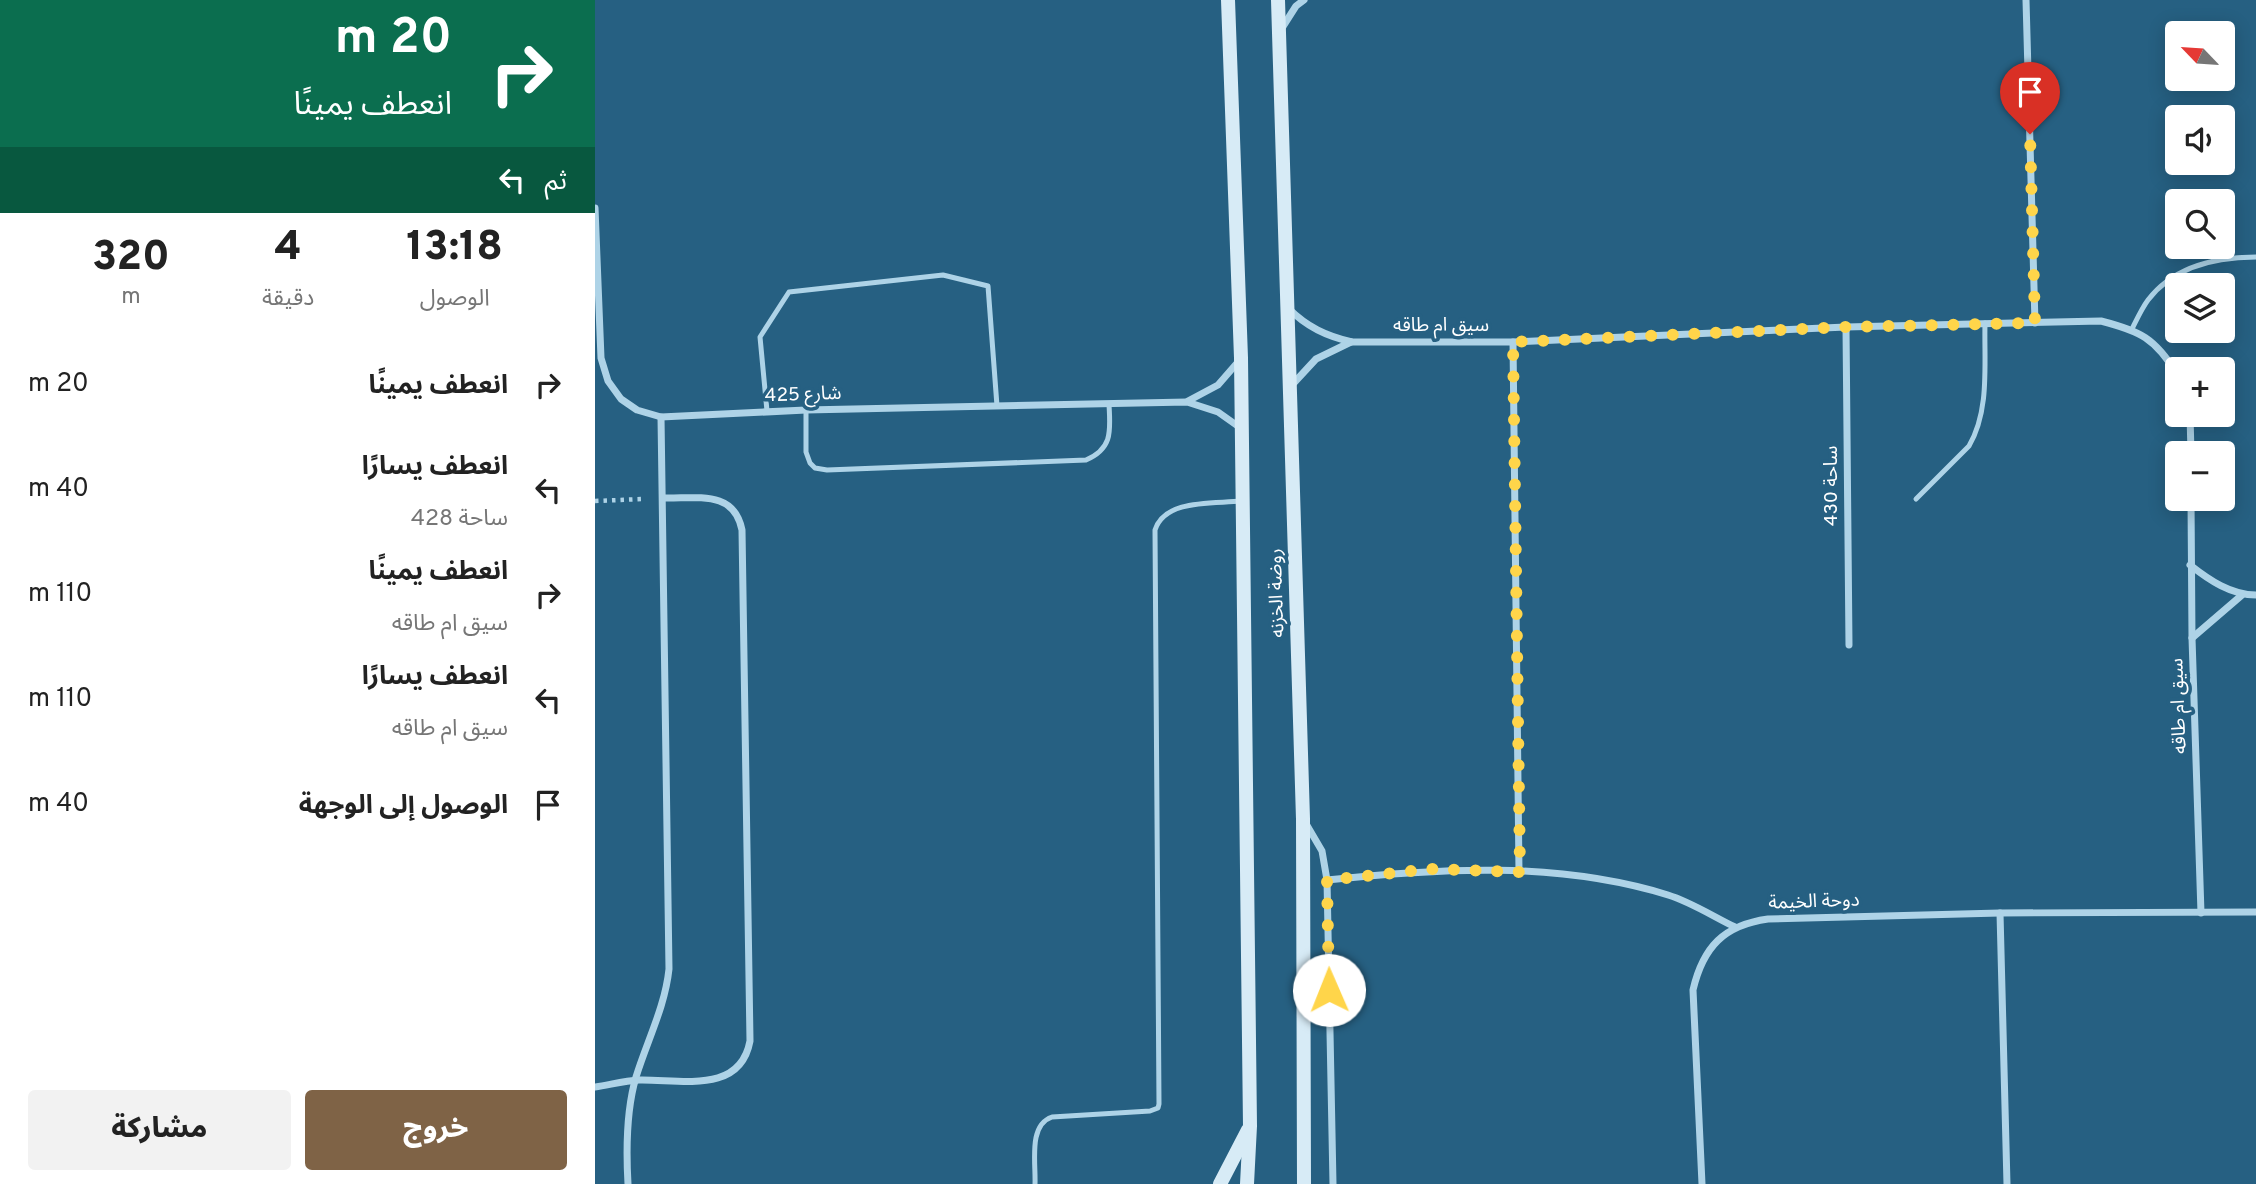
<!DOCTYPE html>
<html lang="ar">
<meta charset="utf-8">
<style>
:root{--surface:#fff;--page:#f2f2f2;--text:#222;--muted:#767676;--accent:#7f6346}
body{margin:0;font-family:Overpass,"Noto Sans Arabic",sans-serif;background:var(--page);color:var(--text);direction:rtl;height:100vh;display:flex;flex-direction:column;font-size:26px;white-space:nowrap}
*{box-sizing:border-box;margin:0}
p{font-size:23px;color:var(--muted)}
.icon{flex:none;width:38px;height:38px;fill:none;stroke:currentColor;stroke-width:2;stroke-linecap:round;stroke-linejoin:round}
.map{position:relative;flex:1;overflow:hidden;direction:ltr}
.side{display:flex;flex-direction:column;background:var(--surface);width:595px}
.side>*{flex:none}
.banner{background:#0b6e4f;color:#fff;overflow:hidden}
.needle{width:46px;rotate:295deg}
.tools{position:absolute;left:1570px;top:21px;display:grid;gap:14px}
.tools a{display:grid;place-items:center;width:70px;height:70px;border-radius:7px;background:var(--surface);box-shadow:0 4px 18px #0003;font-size:35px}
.pin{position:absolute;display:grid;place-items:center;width:60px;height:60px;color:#fff;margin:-72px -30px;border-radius:50% 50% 50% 0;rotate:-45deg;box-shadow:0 0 7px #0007}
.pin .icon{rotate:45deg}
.me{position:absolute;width:77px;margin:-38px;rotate:359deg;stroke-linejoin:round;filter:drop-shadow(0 0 5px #0008)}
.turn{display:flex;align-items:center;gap:24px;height:147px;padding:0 28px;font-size:32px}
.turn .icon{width:91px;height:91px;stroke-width:2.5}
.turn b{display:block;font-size:49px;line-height:60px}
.then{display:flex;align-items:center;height:66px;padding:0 28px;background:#0003;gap:14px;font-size:26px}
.eta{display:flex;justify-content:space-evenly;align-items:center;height:119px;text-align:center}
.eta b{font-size:42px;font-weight:800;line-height:49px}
.action{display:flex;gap:14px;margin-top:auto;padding:14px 28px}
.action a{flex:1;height:80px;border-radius:7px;background:var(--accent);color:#fff;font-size:28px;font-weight:800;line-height:80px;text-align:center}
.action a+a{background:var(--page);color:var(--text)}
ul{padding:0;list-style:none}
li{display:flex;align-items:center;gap:21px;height:105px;padding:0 28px}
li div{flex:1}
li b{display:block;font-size:26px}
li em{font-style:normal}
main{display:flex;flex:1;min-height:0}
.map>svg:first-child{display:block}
</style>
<main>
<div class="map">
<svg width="1661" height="1184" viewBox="0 0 1661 1184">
<rect width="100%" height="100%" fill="#266082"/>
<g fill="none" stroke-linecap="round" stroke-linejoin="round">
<polyline stroke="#aed3e7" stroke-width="4.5" stroke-dasharray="3.5 5" stroke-linecap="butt" points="0,501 48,499"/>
<g stroke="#aed3e7" stroke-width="5">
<path d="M 1537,329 C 1542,319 1547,308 1553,300 C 1579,266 1621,257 1661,257"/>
<path d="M 211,410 L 211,452 L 215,463 L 220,468 L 232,470 L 491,460 C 519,448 515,429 514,404"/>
<polyline points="172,411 165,337 194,292 348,275 393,286 402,406"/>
<path d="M 1321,499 L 1374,446 C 1395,410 1389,364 1390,323"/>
<path d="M 440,1184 C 441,1163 433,1125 457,1117 L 555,1111 L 563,1108 L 564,1104 L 560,530 C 570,499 617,504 646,501"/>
</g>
<g stroke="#aed3e7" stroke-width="7">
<polyline points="1431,0 1440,323"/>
<polyline points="687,28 701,6 709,0"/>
<polyline points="0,208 6,358 13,381 26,399 42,410 66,417 211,410 592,402 623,412 647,429"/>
<path d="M 693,308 C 712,327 731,336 757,342 L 918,342 L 1251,327 L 1506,321 C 1545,331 1560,338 1582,374"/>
<polyline points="1251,327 1254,645"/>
<polyline points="918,342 924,872"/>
<polyline points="696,386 721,359 756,342"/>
<polyline points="593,401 623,385 643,362"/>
<polyline points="1595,415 1596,453"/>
<polyline points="1596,499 1597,638 1606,913"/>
<path d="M 1595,565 C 1614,580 1636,595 1661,595"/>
<polyline points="1597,638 1647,595"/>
<polyline points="710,822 727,851 732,880 738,1184"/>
<path d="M 732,880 C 845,868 963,861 1073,895 C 1096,902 1119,917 1140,927"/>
<polyline points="1405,913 1412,1184"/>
<path d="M 0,1087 C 14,1085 29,1081 44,1080 C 85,1079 145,1095 155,1041 L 147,530 C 139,489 101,499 68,498"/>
<path d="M 33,1184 C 31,1149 31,1111 41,1077 C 52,1041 70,1007 74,969 L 66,417"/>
<path d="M 1107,1184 L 1098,990 C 1108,947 1129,925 1173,919 L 1405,913 L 1661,912"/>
</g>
<g stroke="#d7ebf6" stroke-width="14">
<polyline points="633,0 646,358 655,1126 652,1184"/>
<polyline points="683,0 708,819 709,1184"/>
<polyline points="625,1184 653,1130"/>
</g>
</g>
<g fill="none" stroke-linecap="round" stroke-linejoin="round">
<polyline stroke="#ffd54a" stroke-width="12" stroke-dasharray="0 21.6" points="734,990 732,880 836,869 925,872 918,342 1251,327 1440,323 1435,134"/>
</g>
<g text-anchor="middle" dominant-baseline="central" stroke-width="7" stroke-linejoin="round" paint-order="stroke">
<g font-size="19" fill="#fff" stroke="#266082">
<text x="846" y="326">سيق ام طاقه</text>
<text transform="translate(208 395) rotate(-2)">شارع 425</text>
<text transform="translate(1237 486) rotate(-90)">ساحة 430</text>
<text transform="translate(682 593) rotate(-92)">روضة الخزنه</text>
<text transform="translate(1584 706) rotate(-92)">سيق ام طاقه</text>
<text transform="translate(1219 902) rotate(-2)">دوحة الخيمة</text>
</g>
</g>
</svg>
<div class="tools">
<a><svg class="needle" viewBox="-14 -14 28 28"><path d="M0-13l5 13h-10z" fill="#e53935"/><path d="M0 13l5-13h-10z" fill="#767676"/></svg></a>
<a><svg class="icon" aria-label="sound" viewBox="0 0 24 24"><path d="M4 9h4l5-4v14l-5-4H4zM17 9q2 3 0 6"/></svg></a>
<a><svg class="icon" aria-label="search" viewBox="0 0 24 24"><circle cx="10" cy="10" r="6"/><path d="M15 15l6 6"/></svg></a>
<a><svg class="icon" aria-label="layers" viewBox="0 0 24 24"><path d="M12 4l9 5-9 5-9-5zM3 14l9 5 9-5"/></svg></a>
<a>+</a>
<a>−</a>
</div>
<div class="pin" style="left:1435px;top:134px;background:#d93025"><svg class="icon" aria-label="arrive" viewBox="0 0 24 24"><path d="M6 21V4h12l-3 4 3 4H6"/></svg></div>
<svg class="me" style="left:734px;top:990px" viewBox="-20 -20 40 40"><circle r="19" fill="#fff"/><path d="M0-13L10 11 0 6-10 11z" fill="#ffd54a"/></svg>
</div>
<section class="side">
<div class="banner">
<div class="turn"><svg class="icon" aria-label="right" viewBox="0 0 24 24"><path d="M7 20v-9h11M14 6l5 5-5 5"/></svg><div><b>20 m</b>انعطف يمينًا</div></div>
<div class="then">ثم<svg class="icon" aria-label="left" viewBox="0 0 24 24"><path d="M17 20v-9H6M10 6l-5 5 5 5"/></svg></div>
</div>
<div class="eta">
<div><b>13:18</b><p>الوصول</p></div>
<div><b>4</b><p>دقيقة</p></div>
<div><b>320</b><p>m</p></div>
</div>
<ul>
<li><svg class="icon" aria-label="right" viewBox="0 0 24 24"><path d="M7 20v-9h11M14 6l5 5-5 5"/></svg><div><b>انعطف يمينًا</b></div><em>20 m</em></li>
<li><svg class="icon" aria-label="left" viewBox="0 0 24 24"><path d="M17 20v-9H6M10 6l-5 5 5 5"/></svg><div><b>انعطف يسارًا</b><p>ساحة 428</p></div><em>40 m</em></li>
<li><svg class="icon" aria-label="right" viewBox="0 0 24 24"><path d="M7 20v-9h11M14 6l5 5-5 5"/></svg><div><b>انعطف يمينًا</b><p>سيق ام طاقه</p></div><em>110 m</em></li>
<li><svg class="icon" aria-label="left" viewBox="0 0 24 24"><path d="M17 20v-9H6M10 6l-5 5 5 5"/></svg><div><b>انعطف يسارًا</b><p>سيق ام طاقه</p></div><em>110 m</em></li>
<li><svg class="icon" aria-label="arrive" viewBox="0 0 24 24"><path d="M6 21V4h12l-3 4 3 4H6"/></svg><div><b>الوصول إلى الوجهة</b></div><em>40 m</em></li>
</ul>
<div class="action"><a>خروج</a><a>مشاركة</a></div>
</section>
</main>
